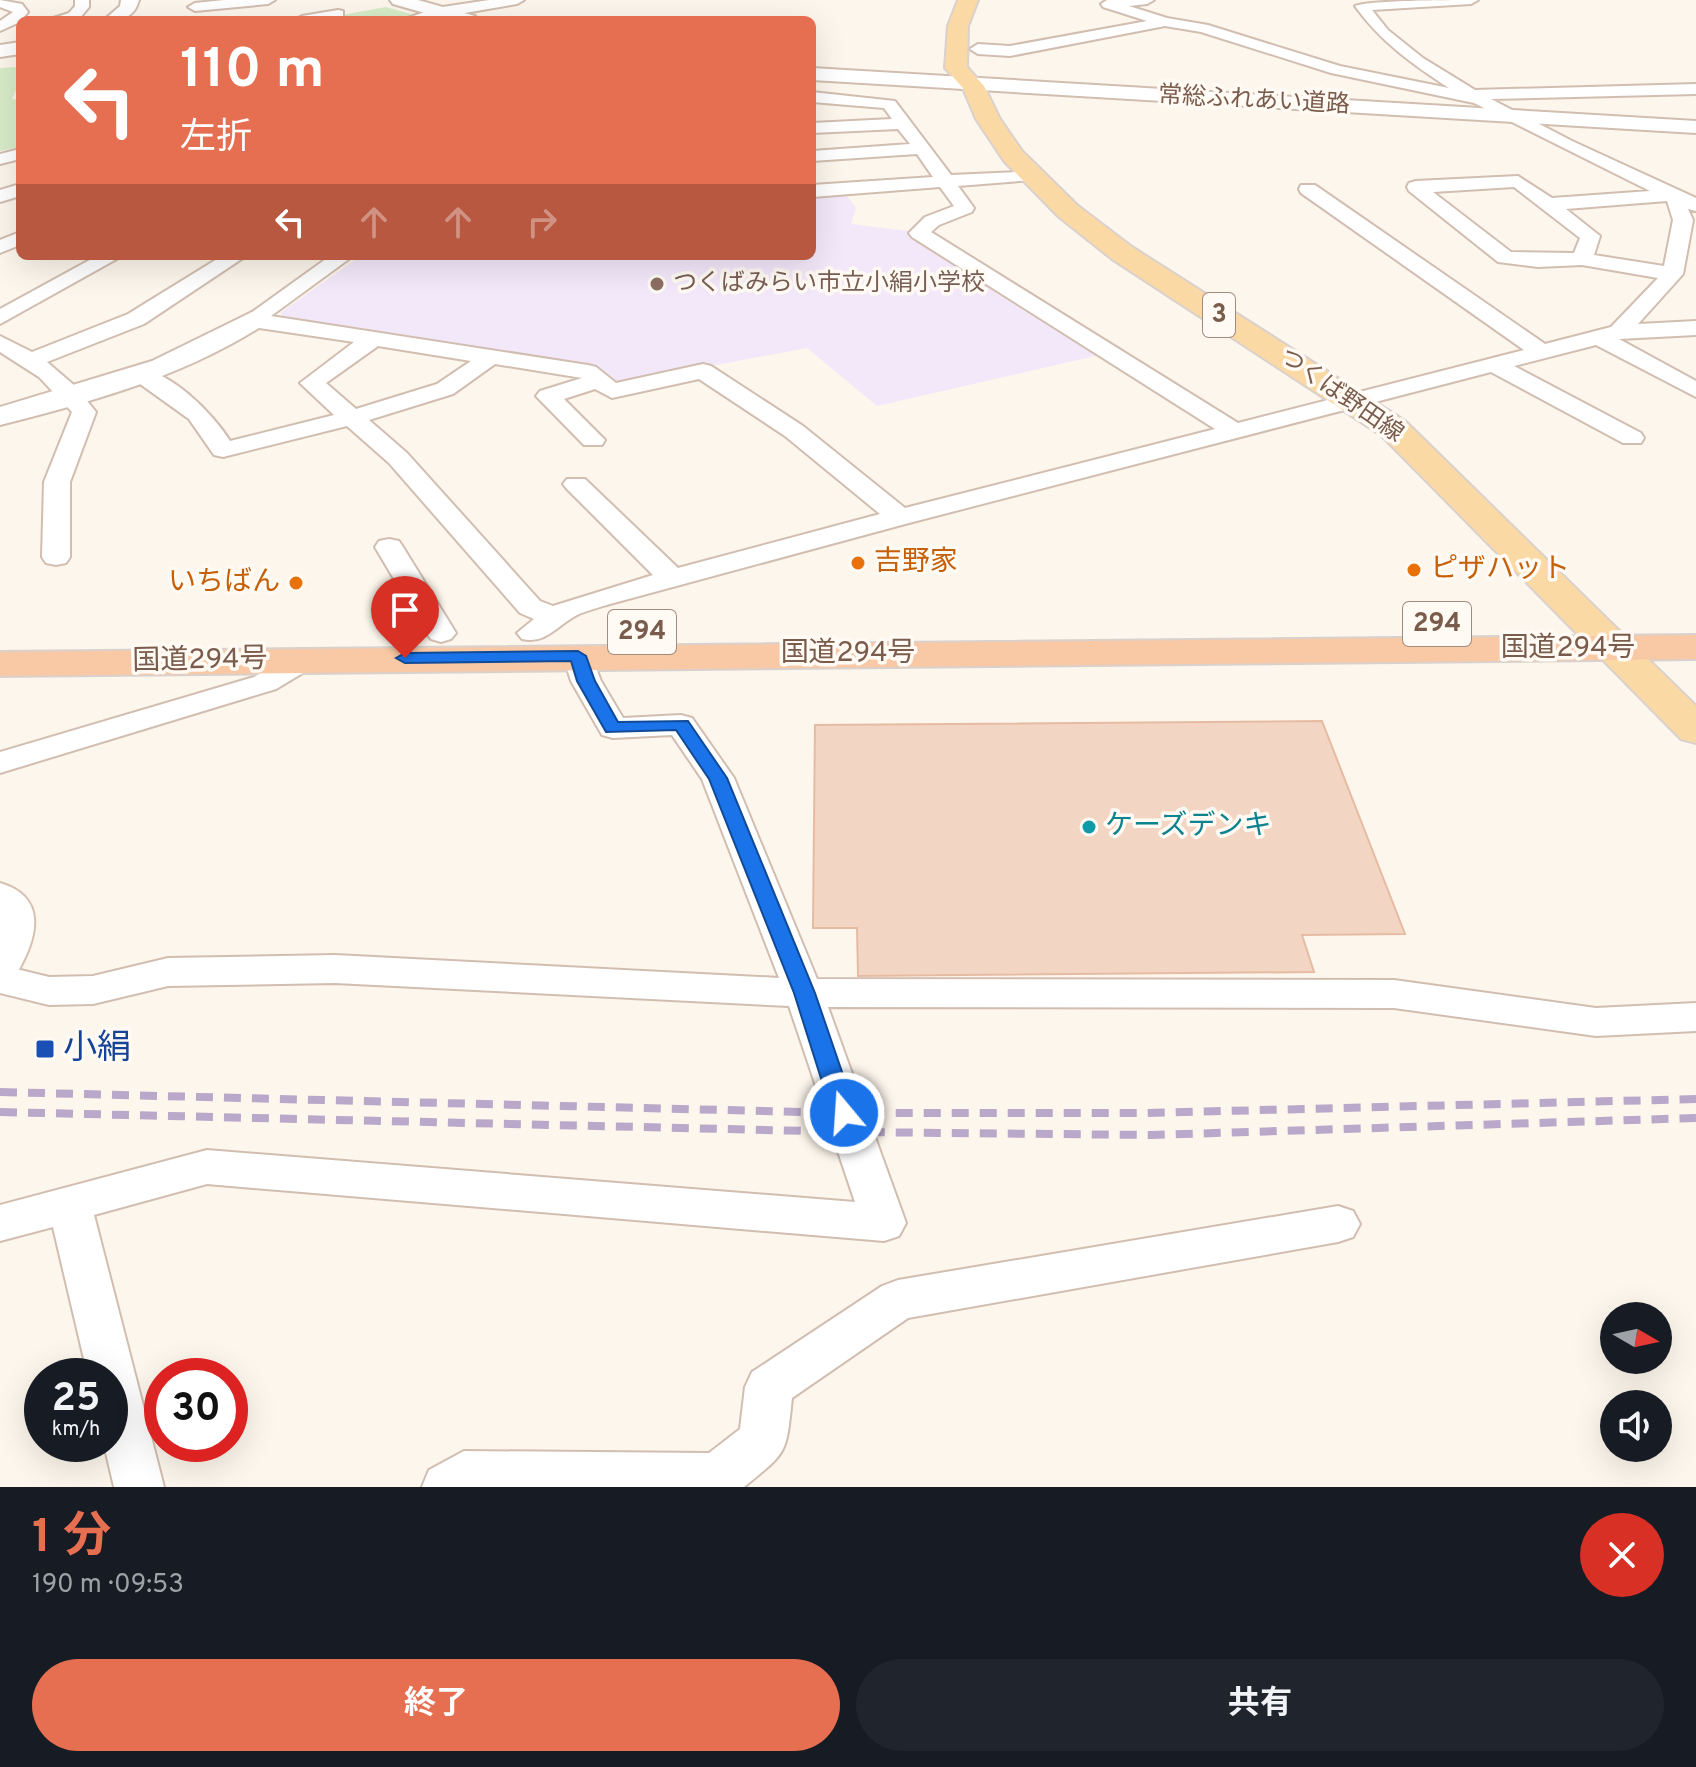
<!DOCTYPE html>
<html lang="ja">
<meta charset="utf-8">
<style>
:root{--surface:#171b24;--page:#20242c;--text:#f1f3f6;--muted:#9ea1a6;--accent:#e76f51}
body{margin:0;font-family:Overpass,"Noto Sans JP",sans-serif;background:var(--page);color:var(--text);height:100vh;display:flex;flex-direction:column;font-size:30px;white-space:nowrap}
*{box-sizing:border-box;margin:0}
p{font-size:26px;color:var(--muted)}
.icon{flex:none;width:44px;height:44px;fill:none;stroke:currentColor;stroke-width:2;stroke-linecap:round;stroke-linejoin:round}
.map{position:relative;height:1487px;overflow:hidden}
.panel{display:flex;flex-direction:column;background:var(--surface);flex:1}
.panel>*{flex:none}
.hud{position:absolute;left:16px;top:16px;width:800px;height:244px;border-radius:12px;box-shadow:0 8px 32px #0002;background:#e76f51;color:#fff;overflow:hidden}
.needle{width:52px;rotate:99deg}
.tools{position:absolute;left:1600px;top:1302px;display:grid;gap:16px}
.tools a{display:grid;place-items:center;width:72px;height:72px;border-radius:50%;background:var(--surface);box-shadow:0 8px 32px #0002;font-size:40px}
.speed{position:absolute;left:24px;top:1358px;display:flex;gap:16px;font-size:40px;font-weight:700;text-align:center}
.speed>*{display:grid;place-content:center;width:104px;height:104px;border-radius:50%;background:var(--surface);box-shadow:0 8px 32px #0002;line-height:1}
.speed small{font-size:20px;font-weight:400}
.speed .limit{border:12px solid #d22;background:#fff;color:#111}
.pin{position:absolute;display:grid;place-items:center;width:68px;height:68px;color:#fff;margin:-82px -34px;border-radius:50% 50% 50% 0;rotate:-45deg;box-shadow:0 0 8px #0007}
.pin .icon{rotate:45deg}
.me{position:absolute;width:88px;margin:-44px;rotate:342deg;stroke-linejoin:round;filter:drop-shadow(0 0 6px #0008)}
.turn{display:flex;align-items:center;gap:28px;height:168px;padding:0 32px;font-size:36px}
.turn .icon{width:104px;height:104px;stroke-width:2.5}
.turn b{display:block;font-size:56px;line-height:68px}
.lanes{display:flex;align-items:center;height:76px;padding:0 32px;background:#0003;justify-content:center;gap:40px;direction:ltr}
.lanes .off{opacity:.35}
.round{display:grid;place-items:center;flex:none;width:84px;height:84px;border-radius:42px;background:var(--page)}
.overview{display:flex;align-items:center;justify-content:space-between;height:136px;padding:0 32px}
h1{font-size:48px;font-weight:700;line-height:60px;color:var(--accent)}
.primary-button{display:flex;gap:16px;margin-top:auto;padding:16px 32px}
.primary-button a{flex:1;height:92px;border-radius:48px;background:var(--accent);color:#fff;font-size:32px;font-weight:700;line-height:92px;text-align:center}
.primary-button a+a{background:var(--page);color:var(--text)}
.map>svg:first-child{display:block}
</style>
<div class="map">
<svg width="1696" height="1487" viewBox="0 0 1696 1487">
<rect width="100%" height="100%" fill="#fdf6ec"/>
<polygon fill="#f3e8fa" points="847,196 856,208 851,224 907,231 1104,354 877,406 807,348 615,384 600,369 282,317 281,312 361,256 812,256 812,198"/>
<g fill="#d8ecc9">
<polygon points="386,7 414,15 399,20 315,20"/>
<polygon points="20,67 20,81 12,99 20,100 20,147 0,151 0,68"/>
</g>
<polygon fill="#f3d5c3" stroke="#e6bba3" stroke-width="2" points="1322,721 1405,934 1302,935 1314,972 858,976 857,928 813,928 815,725"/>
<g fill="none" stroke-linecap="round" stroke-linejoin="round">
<defs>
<g id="minor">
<polygon points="0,0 22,4 28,12 20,22 0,31 0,21 13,12 0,7"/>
<polygon points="75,0 89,0 89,7 79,19 47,20 69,13 75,6"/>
<polygon points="224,0 275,0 268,4 195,11 188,7 195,3"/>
<polygon points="489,0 524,0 517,4 424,20 402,20 436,8"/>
<path d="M 1107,0 L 1154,0 L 1147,4 L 1129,6 L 1167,18 L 1208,25 L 1340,66 L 1449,88 C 1412,64 1381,42 1355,6 C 1370,0 1455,0 1478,0 L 1471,4 L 1372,10 L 1388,30 L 1423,58 L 1475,90 L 1696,84 L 1696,94 L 1491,99 L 1572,141 L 1696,198 L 1696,211 L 1688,209 L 1693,220 L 1683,274 L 1638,324 L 1696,321 L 1696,335 L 1619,339 L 1696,381 L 1696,397 L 1596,345 L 1514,366 L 1641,433 L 1644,438 L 1641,443 L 1623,443 L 1491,372 L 909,523 L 610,604 C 600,607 589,610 579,614 C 558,624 546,645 522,639 L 517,633 L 534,619 L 520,613 L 389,463 L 347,426 L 223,457 L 214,455 L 189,419 L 129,376 L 133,371 C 165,363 215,416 230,441 L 334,415 L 300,383 L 354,342 L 252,327 L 241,320 L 330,256 L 353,256 L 271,316 L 588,365 L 596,367 L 616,383 L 703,364 L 711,366 L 803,426 L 905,508 L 1215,429 L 912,237 L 909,233 L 925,217 L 954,206 L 940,187 L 812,197 L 812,185 L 933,177 L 917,154 L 812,161 L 812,151 L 910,144 L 898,129 L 812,133 L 812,123 L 892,119 L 884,108 L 812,102 L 812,92 L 895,101 L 951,175 L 1039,171 L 1042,175 L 1039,179 L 1033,180 L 958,186 L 974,208 L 972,212 L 939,225 L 931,232 L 1238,423 L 1524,350 L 1301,193 L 1299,189 L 1301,185 L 1315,185 L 1545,344 L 1611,327 L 1658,278 L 1582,265 L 1538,267 L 1498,262 L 1409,191 L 1407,187 L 1409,183 L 1416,181 L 1518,176 L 1552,198 L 1650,191 L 1474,103 L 1331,73 L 1201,32 L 1165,26 L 1010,56 L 978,54 L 970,49 L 978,44 L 1010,46 L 1147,21 L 1103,7 L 1101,4 ZM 1514,187 L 1580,238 L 1574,253 L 1511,252 L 1433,192 ZM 1667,201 L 1673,220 L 1664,266 L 1594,255 L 1600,236 L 1566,209 ZM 378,346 L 471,361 L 437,384 L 356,409 L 326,383 ZM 495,364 L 582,378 L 540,391 L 536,396 L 584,445 L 602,445 L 605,440 L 564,399 L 595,389 L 612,398 L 699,379 L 785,436 L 880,514 L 678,568 L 585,479 L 567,479 L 563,484 L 567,489 L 653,575 L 553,606 L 540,601 L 407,453 L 369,420 L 453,394 Z"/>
<polygon points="338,10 343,11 343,17 295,20 302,16"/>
<polygon points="20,149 20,159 0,164 0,154"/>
<polygon points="20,184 20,196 0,202 0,190"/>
<polygon points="20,232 20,245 0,253 0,240"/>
<polygon points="97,256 122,256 0,324 0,309"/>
<polygon points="222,256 246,256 144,324 47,362 75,386 96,412 70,482 70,557 66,563 56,565 46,563 42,557 44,482 72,412 39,377 0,352 0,336 32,352 128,314"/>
<polygon points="389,539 399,541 403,547 456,633 451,639 441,642 431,639 426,633 375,547 379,541"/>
<polygon points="578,647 589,650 601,681 623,718 681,715 692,718 734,778 817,979 1394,980 1596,1008 1696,1003 1696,1031 1596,1036 1394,1008 828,1007 906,1223 899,1236 884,1241 207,1184 94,1215 164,1487 114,1487 104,1444 110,1444 110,1376 88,1376 53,1227 0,1241 0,1205 207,1150 855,1202 789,1006 335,983 168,986 93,1004 49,1005 0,993 0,965 49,977 93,976 168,958 335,955 779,978 702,779 672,735 613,738 602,735 571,681 563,656 567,650"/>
<polygon points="305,650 316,653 320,659 316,665 276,689 0,773 0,752 254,677 294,653"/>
<path d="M 1338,1206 L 1353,1211 L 1360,1224 L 1353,1237 L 1338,1242 L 908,1318 L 792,1398 C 786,1455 788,1451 744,1487 L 422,1487 L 429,1470 L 464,1451 L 709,1453 L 740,1429 L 745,1387 L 752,1372 L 882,1286 L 898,1280 Z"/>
</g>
<g id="tertiary">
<path d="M 121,0 L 139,0 C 134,19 121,20 104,20 L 120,6 Z"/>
<polygon points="390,0 418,0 475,16 478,20 449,20 393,4"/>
<polygon points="20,42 20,54 0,57 0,45"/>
<polygon points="812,68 1696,121 1696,133 812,80"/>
<path d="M 252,312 L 262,314 L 266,320 L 262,326 C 182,377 91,402 0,425 L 0,407 L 152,361 Z"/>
</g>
<path id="secondary" d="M 0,883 C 47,897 38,936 18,971 L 0,976 Z"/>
<polygon id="primary" points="958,0 978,0 968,26 967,67 984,86 1000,119 1022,151 1077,205 1132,247 1405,421 1696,706 1696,743 1681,739 1381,435 1112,259 1059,217 1004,161 976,119 963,88 945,68 948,26"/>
<polygon id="trunk" points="1696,635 1696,659 0,676 0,652"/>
</defs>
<use href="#minor" stroke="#d1beb0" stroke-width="4"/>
<use href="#tertiary" stroke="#d1beb0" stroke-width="4"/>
<use href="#secondary" stroke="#d6c0b0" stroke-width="4"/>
<use href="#primary" stroke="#dad1cd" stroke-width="4"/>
<use href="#trunk" stroke="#dad1cd" stroke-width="4"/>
<use href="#minor" fill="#fff" fill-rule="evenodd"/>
<use href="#tertiary" fill="#fff" fill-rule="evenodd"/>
<use href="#secondary" fill="#fff" fill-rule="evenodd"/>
<use href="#primary" fill="#fbd9a5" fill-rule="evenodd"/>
<use href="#trunk" fill="#f9c8a4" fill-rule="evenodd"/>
<g stroke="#b9a8c9" stroke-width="8" stroke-dasharray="17 11" stroke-linecap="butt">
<polyline points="0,1092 844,1113 1146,1113 1696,1099"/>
<polyline points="0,1112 852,1132 1152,1135 1696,1118"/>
</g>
</g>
<polygon fill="#1a73e8" stroke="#114b97" stroke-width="2" points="578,651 586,656 595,681 618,722 688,721 727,778 815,993 856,1113 852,1120 844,1122 836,1120 832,1113 794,993 709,779 676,730 606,732 577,681 571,661 405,663 396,658 405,653"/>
<circle fill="#8d6e63" stroke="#fffaf3" stroke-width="3" cx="657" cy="284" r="8"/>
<g fill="#e8710a" stroke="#fffaf3" stroke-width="3">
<circle cx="858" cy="563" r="8"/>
<circle cx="1414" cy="570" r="8"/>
<circle cx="296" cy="583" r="8"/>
</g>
<circle fill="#0f9aa8" stroke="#fffaf3" stroke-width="3" cx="1089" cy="827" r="8"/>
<rect fill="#1a4fb4" stroke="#fffaf3" stroke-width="3" x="35" y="1039" width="20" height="20" rx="4"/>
<g text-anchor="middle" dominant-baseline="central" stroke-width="7" stroke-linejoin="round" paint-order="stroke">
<g font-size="24" fill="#7a5c4d" stroke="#fffaf3">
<text transform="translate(1254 101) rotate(3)">常総ふれあい道路</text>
<text transform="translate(1341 396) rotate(35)">つくば野田線</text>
</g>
<g font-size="24" fill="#785e54" stroke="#fffaf3" text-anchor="start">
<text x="673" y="284">つくばみらい市立小絹小学校</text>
</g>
<g fill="#fffaf3" stroke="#a28b7f" stroke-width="2">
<rect x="1203" y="293" width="32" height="44" rx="6"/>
<rect x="1403" y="602" width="68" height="44" rx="6"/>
<rect x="608" y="610" width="68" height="44" rx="6"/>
</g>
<g font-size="26" font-weight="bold" fill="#7a5c4d">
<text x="1219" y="315">3</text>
<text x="1437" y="624">294</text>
<text x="642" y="632">294</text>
</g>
<g font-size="28" fill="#c56008" stroke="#fffaf3" text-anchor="start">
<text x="874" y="563">吉野家</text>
<text x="1430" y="570">ピザハット</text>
<text x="280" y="583" text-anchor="end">いちばん</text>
</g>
<g font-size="28" fill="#7a5c4d" stroke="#fffaf3">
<text x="1568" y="649">国道294号</text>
<text x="848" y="654">国道294号</text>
<text transform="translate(200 661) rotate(-1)">国道294号</text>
</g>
<g font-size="28" fill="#0d838f" stroke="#fffaf3" text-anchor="start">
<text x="1105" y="827">ケーズデンキ</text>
</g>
<g font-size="34" fill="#164399" stroke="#fffaf3" text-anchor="start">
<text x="63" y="1049">小絹</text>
</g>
</g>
</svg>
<div class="tools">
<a><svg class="needle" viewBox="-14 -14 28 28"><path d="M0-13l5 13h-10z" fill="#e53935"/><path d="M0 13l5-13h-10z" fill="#9ea1a6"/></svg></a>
<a><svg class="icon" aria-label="sound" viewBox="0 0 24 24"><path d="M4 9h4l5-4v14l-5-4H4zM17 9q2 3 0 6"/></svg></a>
</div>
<div class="speed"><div>25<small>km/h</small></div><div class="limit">30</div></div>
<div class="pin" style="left:405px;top:658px;background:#d93025"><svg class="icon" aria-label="arrive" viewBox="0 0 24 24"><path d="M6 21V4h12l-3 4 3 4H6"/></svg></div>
<svg class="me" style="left:844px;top:1113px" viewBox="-20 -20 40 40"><circle r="17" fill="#1a73e8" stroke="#fff" stroke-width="3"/><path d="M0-11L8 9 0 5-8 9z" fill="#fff"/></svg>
<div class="hud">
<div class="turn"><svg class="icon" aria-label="left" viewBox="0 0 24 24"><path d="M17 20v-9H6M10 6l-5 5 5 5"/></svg><div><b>110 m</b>左折</div></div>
<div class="lanes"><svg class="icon" aria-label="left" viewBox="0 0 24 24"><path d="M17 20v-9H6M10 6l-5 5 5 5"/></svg><svg class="icon off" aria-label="ahead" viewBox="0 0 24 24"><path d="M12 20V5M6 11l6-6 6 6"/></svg><svg class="icon off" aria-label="ahead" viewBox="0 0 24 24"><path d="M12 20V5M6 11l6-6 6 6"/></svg><svg class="icon off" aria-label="right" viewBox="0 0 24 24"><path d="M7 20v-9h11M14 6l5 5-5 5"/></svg></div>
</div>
</div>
<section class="panel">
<div class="overview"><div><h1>1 分</h1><p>190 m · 09:53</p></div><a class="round" style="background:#d93025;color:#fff"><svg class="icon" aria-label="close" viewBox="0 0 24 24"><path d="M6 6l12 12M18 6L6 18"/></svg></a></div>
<div class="primary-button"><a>終了</a><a>共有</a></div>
</section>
